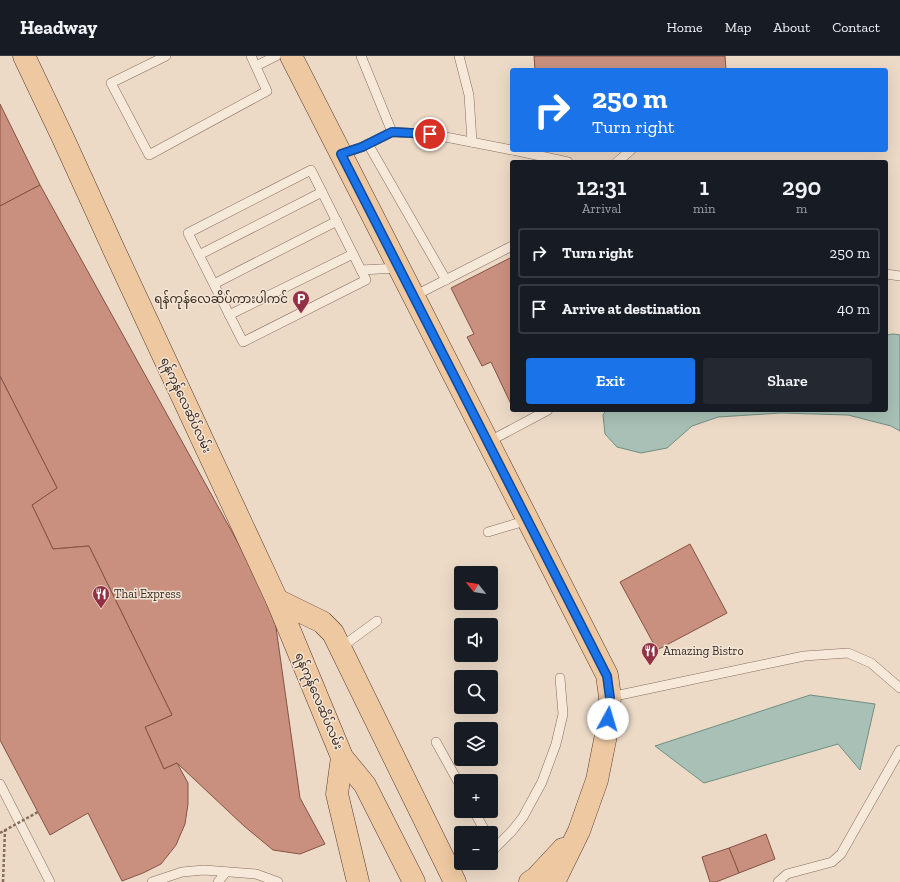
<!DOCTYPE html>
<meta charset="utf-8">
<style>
:root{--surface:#171b24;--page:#242831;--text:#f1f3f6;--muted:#9ea1a6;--line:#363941;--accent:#1a73e8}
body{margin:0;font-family:"Zilla Slab","Noto Sans Myanmar",serif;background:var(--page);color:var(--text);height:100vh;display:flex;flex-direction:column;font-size:15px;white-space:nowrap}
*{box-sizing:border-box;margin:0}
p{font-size:13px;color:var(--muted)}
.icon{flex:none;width:22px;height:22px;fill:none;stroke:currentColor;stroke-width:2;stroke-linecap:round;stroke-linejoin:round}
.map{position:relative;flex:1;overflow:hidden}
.panel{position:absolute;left:510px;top:104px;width:378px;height:252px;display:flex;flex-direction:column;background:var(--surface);border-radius:4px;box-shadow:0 4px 16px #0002}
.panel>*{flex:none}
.banner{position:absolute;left:510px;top:12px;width:378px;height:84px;border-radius:4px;box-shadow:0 4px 16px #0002;background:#1a73e8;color:#fff;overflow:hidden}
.needle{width:26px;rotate:300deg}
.controls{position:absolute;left:454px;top:510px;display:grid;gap:8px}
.controls a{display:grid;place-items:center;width:44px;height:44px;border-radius:4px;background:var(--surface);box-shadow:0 4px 16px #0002;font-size:20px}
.pin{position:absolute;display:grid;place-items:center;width:34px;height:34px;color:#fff;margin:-17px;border:2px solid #fff;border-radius:50%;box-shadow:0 1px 4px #0007}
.me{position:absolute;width:44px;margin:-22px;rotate:6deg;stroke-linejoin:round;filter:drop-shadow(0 0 3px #0008)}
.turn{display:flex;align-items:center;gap:14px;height:84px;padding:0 16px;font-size:18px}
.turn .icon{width:52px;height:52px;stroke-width:2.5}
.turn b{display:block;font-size:28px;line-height:34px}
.eta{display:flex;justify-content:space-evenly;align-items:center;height:68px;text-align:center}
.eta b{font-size:24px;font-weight:600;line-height:28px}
.cta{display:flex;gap:8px;margin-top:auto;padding:8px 16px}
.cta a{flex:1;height:46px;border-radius:4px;background:var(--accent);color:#fff;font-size:16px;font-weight:600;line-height:46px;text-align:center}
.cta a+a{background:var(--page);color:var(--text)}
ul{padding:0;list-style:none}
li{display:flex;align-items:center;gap:12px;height:50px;margin:0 8px 6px;padding:0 8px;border:2px solid var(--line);border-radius:4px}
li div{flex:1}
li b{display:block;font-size:15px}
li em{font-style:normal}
header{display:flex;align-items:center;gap:24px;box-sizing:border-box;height:56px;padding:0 20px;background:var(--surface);border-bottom:1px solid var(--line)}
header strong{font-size:19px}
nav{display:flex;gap:22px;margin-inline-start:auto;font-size:14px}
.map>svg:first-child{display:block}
</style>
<header>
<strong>Headway</strong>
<nav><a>Home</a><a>Map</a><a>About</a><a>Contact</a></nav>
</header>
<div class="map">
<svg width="900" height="826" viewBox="0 0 900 826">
<rect width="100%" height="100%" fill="#ecdac7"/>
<g fill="#a8c0b5" stroke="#6f8f81">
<polygon points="893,278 900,279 900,375 891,370 848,359 781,357 718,361 692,370 667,392 641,397 617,391 605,378 603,359 606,354 886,354 886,279"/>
<polygon points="810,639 875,648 860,714 838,688 704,727 655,690"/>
</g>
<g fill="#c9907f" stroke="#855244">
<polygon points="534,0 725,0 726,14 535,14"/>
<polygon points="0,48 40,129 0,150"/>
<polygon points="40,129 273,550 300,742 325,788 300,798 273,794 244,770 177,707 164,713 145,671 172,659 89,490 53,493 32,449 57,432 0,320 0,150"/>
<polygon points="512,201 512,348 511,348 491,306 482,310 467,281 474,278 451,232"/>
<polygon points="0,320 57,432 32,449 53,493 89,490 172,659 145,671 164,713 177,707 188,727 188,748 185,768 176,789 161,808 143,817 122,825 88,757 50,779 0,684"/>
<polygon points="690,488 727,557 657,594 620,526"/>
<polygon points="766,778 775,803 739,817 729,792"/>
<polygon points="729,792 739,817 716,826 710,826 702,801"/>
</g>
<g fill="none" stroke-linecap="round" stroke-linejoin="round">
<defs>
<g id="lane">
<polyline points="166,0 111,27 149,99 267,35 251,0"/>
<polyline points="361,0 392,76"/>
<polyline points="459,0 469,39 472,86"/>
<polyline points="256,10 276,0"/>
<polyline points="368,88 446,224"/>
<polyline points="513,94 568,106"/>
<polyline points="341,98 362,91 392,76 430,78 512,94"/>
<polyline points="617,106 631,94"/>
<polygon points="311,114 366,224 243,286 188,177"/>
<polyline points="199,199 322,136"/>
<polyline points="361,214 398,212"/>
<polyline points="886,218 900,220"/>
<polyline points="214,228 337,165"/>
<polyline points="414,240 512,190"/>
<polyline points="229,259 353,198"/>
<polyline points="488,386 548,354"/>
<polyline points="488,476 528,464"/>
<polyline points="340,592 377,565"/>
<polyline points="610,641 804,600 848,597 871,607 900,632"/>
<polyline points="436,686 461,731"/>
<polyline points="0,728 50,826"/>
<polyline points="474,755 486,777"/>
<polyline points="491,793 495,792 512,775 523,761 542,726 556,688 563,658 560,622"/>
<polyline points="152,826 182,816 204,814 256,818 278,826"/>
<polyline points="218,826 226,816"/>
<polyline points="778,826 787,818 832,806 841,798 900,694"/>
</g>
<g id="primary">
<polyline points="24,0 63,82 115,196 277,544 342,701 365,729 414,826"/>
<polyline points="291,0 607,619 610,641 607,674 597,724 579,775 554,826"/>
<polyline points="277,544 322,566 333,577 455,826"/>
<polyline points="342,701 337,738 358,826"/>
<polyline points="530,826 536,822 563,793"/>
</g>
</defs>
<use href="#lane" stroke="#876c5d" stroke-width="10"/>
<use href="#primary" stroke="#563b31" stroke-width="23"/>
<polyline stroke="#876c5d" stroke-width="2.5" stroke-dasharray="3 2" stroke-linecap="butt" points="3,826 5,774"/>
<use href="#lane" stroke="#f7e9da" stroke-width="9"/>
<use href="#primary" stroke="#edc8a1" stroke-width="22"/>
<polyline stroke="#876c5d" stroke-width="2.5" stroke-dasharray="3 2" stroke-linecap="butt" points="0,777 38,756"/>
</g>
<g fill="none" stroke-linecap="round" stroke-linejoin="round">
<defs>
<polyline id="route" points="430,78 392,76 362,91 341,98 607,620 610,642 608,663"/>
</defs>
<use href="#route" stroke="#114b97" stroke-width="10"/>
<use href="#route" stroke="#1a73e8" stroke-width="7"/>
</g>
<defs>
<symbol id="parking-pin" viewBox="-11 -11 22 30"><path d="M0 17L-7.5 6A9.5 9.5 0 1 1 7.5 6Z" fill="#943043" stroke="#f4e6d6"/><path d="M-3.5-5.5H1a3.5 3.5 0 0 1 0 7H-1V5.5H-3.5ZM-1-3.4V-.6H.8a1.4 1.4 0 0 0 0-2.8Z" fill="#fff"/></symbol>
<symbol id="restaurant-pin" viewBox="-11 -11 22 30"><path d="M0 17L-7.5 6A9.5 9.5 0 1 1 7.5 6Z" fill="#943043" stroke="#f4e6d6"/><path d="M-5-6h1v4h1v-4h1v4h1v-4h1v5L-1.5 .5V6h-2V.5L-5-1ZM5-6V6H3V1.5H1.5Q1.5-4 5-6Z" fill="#fff"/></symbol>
</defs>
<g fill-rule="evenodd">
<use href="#parking-pin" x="291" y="233" width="20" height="27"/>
<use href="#restaurant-pin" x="91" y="528" width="20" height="27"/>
<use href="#restaurant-pin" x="640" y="585" width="20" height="27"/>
</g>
<g text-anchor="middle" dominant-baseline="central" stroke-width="3" stroke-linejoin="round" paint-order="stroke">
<g font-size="12" fill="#382720" stroke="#f4e6d6" text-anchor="start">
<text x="288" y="243" text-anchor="end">ရန်ကုန်လေဆိပ်ကားပါကင်</text>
<text x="114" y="538">Thai Express</text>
<text x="663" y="595">Amazing Bistro</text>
</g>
<g font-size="12" fill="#382720" stroke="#f4e6d6">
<text transform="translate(186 349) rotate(65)">ရန်ကုန်လေဆိပ်လမ်း</text>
<text transform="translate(319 645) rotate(67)">ရန်ကုန်လေဆိပ်လမ်း</text>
</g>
</g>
</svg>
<div class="controls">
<a><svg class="needle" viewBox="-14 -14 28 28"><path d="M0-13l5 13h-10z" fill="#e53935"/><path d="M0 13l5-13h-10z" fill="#9ea1a6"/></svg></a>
<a><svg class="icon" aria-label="sound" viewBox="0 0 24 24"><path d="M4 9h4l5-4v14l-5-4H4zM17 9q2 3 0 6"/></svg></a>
<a><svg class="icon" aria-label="search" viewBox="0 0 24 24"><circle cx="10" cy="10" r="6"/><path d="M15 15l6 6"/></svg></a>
<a><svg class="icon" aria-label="layers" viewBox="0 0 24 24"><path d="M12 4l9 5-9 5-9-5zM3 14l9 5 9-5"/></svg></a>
<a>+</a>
<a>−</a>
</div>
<div class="pin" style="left:430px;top:78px;background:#d93025"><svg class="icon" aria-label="arrive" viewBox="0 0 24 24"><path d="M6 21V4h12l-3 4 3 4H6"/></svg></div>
<svg class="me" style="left:608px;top:663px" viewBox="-20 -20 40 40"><circle r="19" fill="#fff"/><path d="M0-13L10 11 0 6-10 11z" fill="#1a73e8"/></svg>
<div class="banner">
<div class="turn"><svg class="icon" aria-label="right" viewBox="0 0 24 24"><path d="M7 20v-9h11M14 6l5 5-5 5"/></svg><div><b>250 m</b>Turn right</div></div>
</div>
<section class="panel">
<div class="eta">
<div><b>12:31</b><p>Arrival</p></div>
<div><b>1</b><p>min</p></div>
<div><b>290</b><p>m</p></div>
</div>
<ul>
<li><svg class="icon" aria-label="right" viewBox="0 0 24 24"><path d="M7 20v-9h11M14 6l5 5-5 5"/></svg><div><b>Turn right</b></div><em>250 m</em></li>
<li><svg class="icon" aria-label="arrive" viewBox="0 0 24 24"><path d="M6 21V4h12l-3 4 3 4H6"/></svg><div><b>Arrive at destination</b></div><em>40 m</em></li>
</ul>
<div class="cta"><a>Exit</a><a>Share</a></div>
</section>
</div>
